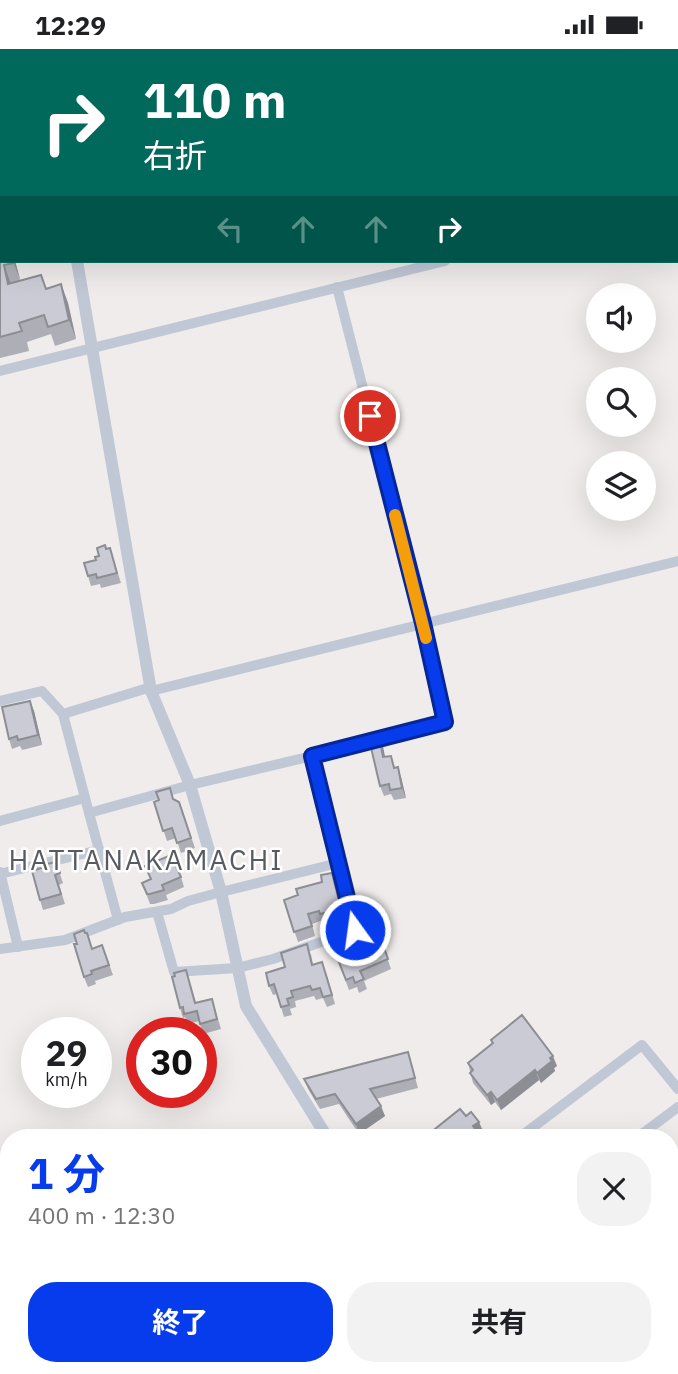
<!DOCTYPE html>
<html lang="ja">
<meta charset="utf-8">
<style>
:root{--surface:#fff;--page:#f2f2f2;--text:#202124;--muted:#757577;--accent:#073ced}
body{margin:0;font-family:"IBM Plex Sans","Noto Sans JP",sans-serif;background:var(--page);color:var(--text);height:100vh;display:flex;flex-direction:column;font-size:26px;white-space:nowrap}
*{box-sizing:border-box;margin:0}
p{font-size:23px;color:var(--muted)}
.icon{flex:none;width:38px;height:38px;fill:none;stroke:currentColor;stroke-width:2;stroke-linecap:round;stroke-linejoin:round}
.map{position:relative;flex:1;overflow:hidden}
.side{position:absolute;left:0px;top:1080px;width:679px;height:247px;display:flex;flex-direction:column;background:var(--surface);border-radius:28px 28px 0 0;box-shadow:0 7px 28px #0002}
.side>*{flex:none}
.top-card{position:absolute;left:0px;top:0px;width:679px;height:214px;box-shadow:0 7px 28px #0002;background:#00695c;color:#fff;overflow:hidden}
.buttons{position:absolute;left:586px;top:234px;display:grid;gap:14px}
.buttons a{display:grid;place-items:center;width:70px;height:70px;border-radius:50%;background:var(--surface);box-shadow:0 7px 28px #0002;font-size:35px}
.speed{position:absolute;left:21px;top:968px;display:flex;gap:14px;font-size:35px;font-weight:700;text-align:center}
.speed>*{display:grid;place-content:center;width:91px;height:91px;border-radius:50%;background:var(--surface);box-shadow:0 7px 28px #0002;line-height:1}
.speed small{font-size:18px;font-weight:400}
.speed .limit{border:10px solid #d22;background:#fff;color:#111}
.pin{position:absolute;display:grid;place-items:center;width:60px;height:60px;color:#fff;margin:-30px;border:4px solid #fff;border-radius:50%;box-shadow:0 2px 7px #0007}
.me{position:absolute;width:77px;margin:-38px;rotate:346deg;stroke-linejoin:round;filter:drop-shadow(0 0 5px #0008)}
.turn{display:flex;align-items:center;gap:24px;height:147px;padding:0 28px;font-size:32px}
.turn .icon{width:91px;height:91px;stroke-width:2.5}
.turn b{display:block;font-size:49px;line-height:60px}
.lanes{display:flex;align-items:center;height:66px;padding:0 28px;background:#0003;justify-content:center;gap:35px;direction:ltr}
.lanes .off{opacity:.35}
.round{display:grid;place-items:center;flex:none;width:74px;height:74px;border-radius:28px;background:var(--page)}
.overview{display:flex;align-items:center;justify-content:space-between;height:119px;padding:0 28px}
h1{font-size:42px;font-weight:700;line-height:52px;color:var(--accent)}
.button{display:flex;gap:14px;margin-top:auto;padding:14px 28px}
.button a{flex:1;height:80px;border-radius:28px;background:var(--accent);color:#fff;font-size:28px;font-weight:700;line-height:80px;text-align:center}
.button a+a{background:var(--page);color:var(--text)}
.status{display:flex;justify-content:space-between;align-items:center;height:49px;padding:0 35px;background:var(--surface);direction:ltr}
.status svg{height:19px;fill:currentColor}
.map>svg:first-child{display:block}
</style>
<div class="status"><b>12:29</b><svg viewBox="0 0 49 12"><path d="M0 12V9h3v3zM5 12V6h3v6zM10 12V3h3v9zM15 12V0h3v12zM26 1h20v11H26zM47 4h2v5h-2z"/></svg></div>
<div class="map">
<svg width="678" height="1325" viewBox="0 0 678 1325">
<rect width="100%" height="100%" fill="#efeceb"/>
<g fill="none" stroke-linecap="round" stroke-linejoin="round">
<g stroke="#7bc2f4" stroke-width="3.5">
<polyline points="670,1284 678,1278"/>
<polyline points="617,1325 626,1318"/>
</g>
<g stroke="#7bc2f4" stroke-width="19">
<polyline points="657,0 658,2"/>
<polyline points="0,142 2,142"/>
</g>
<g stroke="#c0c7d5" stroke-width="10">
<polyline points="291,0 292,2"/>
<polyline points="481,0 482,2"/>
<polyline points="323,2 331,0"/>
<polyline points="677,155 678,154"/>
<polyline points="0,322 445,212"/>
<polyline points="151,642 678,512"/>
<polyline points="0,652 42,642 63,665 89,764"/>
<polyline points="63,665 151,638"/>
<polyline points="312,707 445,673 423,574 337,238"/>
<polyline points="0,772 85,749"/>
<polyline points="0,823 18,898"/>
<polyline points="0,825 99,801"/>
<polyline points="118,871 89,764 190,736 312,707 355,881 273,910 237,919 174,923 157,863"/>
<polyline points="0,900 65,891 125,868 171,860 188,852 221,843 338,814"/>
<polyline points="520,1088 642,996 678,1040"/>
<polyline points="638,1088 678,1058"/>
<polyline points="114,1318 116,1325"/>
</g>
<g stroke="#c0c7d5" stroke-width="12">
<polyline points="97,0 99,2"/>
<polyline points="45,2 45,0"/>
<polyline points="77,212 151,642 190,736 221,843 246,957 327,1088"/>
<polyline points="463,1318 467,1325"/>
<polyline points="650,1318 655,1325"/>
<polyline points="346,1325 355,1318"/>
</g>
</g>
<g fill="#aeafb6">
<rect x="141" y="0" width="86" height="2"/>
<polygon points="578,0 634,0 635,2 579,2"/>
<polygon points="0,1 2,2 2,64 0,64"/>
<polygon points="0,85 2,95 2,133 0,133"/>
<polygon points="0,183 2,212 15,212 20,232 46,239 61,235 68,254 76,290 55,297 51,285 27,293 29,302 0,309"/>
<polygon points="110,499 121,534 101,539 100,535 91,537 88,527 96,511 107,500"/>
<polygon points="30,652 34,662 42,696 22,701 20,697 12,700 9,690"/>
<polygon points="379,687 385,708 395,719 401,728 406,749 394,751 391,745 384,747 380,737"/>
<polygon points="174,750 179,753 195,799 181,804 176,789 167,792 154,753"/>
<polygon points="56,813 63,834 59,836 65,855 43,861 40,851 48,817"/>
<polygon points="332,824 335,833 344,870 324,875 323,871 312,875 315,887 298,893 284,851 298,846 322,833"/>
<polygon points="181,828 184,838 166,846 168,851 154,855 150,855 142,834"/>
<polygon points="377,879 391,920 364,932 367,940 359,944 357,938 349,941 333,898 367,885"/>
<polygon points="102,896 113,926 95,932 96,935 88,938 84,928 93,899"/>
<polygon points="311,905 313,916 326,923 335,955 327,958 323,949 316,951 314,947 295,952 296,958 290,960 292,966 284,968 277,945 273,946 269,937 285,918"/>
<polygon points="186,921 196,954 215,960 221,980 203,985 199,972 188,975 185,968 183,969 180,959 175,927"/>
<polygon points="491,991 557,1017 554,1019 555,1022 541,1034 539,1031 501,1061 495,1053 491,1056 473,1034 468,1014 492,995"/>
<polygon points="408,1003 418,1039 376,1050 385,1067 359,1085 339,1055 320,1060 308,1040 304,1030"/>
<polygon points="527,1318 551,1318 557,1325 532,1325"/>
</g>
<g fill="#8d8e94">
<polygon points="0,85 2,95 2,113 0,103"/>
<polygon points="13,212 15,212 21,233"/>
<polygon points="4,216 11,235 8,235"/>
<polygon points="61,235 68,254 76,290 69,271"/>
<polygon points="30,652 34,662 42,696 38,686"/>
<polygon points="379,687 383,697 387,718 383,708"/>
<polygon points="398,718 401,728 406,749 402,739"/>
<polygon points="332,824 335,833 344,870 341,860"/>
<polygon points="553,1007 557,1017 554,1019 555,1022 541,1034 537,1024"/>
<polygon points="535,1021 539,1031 501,1061 497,1051"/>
<polygon points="491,1043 495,1053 491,1056 487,1046"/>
<polygon points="381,1057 385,1067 359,1085 356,1075"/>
<polygon points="479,1073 483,1082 477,1087 473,1077"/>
</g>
<g fill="#cacbd4" stroke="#8d8e94" stroke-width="2">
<polygon points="2,0 12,0 12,2 2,2 2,12 0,13 0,1"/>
<polygon points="141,0 183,0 174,2 141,2"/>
<polygon points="578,0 605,0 597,2 579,2"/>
<polygon points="667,0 678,0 678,49 677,2 667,2"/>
<polygon points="0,22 2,22 2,44 0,45"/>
<polygon points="0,183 2,183 2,212 13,212 14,214 4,216 8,235 41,226 46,240 61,235 69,271 48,278 44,266 19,274 22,282 0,288"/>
<polygon points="105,496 106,500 110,499 117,524 97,529 96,525 88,527 84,514 96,511 95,508 99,507 97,499"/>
<polygon points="30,652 38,686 18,691 17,687 9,690 2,658"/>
<polygon points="379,687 383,708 391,707 394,719 398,718 402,739 390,741 389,735 380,737 369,690"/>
<polygon points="170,739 173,750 179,753 191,789 177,794 172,779 163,782 154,753 159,751 156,743"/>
<polygon points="171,806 181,828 162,836 164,841 150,845 147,845 142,834 151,830 145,817"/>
<polygon points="56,813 60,824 55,826 61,845 40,851 32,822 48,817 47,815"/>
<polygon points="332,824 341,860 320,865 319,862 308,865 312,877 294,883 284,851 298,846 296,840 322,833 321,826"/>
<polygon points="370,867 375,880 377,879 388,910 360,922 364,930 355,934 353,928 346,931 333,898 367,885 361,871"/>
<polygon points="84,881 85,884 87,884 92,900 102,896 109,916 91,922 92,925 84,928 74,895 77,895 74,885"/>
<polygon points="307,895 312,916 322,913 332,946 323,948 320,939 312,941 310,937 291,942 293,948 287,950 289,956 281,958 274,935 269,937 266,924 285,918 281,904"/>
<polygon points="186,921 195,954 212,950 217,970 200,975 197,962 184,965 183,958 180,959 172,928 175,927 174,924"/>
<polygon points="522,966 553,1007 550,1009 552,1012 537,1024 535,1021 497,1051 491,1043 487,1046 470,1024 473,1021 468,1014 493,994 491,991"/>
<polygon points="408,1003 415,1029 370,1040 381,1057 356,1075 335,1045 316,1050 304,1030"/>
<polygon points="460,1060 466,1067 471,1063 479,1073 473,1077 480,1087 478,1088 425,1088"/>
<polygon points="531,1318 551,1318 557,1325 536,1325"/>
</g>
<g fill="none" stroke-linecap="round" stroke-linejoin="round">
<defs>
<polyline id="route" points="355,881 312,707 445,673 423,574 370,367"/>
</defs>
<use href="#route" stroke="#05279a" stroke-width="18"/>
<use href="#route" stroke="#073ced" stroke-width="12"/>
<polyline stroke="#f59e0b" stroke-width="12" points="395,466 426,589"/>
</g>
<g text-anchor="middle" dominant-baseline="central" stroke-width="5" stroke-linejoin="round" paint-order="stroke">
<g font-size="28" letter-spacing="2" fill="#575a61" stroke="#fff">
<text x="146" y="810">HATTANAKAMACHI</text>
</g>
</g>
</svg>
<div class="buttons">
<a><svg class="icon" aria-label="sound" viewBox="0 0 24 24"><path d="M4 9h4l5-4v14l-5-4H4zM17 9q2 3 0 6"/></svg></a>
<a><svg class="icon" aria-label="search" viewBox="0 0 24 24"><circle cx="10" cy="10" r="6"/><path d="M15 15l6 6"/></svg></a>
<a><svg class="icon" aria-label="layers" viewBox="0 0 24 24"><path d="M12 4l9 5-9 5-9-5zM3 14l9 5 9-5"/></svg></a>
</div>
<div class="speed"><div>29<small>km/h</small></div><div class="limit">30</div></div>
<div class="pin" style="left:370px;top:367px;background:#d93025"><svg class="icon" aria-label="arrive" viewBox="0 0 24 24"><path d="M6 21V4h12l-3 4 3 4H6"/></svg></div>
<svg class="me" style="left:355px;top:881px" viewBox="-20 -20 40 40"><circle r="17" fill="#073ced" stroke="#fff" stroke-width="3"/><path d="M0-11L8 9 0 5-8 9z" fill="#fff"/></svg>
<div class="top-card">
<div class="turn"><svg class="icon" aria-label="right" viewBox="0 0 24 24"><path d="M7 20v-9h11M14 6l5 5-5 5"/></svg><div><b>110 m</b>右折</div></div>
<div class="lanes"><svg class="icon off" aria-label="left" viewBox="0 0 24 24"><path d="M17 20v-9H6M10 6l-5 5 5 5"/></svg><svg class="icon off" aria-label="ahead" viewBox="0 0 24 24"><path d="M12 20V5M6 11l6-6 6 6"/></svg><svg class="icon off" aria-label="ahead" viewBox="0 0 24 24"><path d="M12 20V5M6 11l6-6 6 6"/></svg><svg class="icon" aria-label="right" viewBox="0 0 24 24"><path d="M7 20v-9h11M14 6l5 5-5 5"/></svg></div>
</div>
<section class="side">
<div class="overview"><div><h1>1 分</h1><p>400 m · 12:30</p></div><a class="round"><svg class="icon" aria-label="close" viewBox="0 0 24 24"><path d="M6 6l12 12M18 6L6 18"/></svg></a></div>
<div class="button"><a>終了</a><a>共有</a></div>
</section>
</div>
